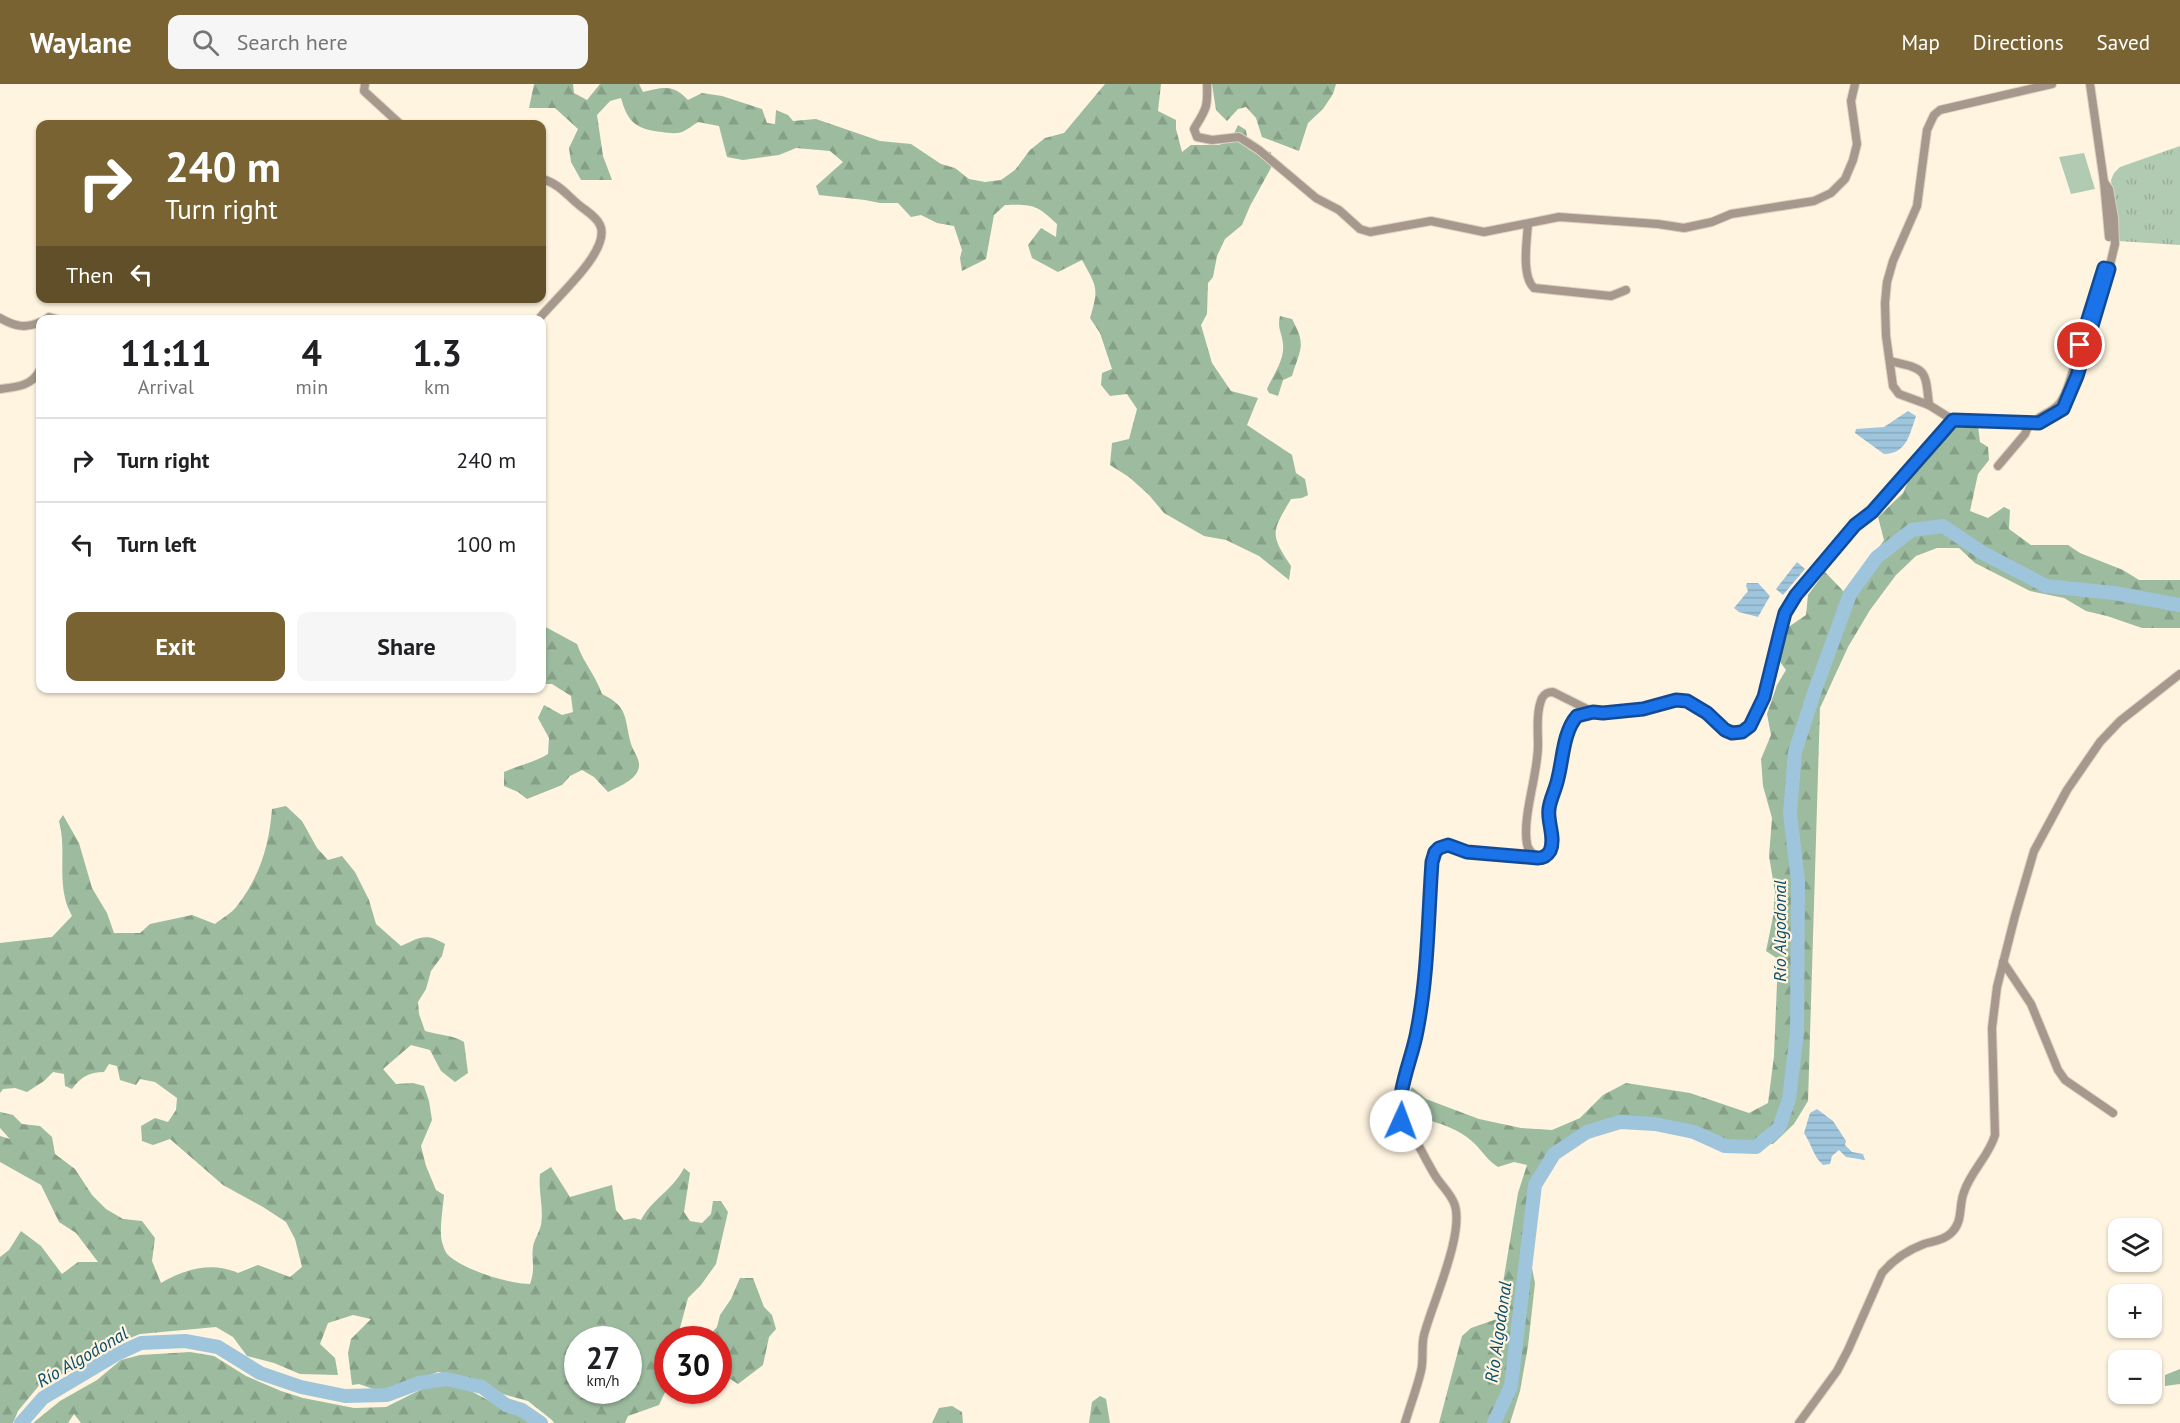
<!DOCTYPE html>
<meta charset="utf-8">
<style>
:root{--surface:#fff;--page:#f6f6f6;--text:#202124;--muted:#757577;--line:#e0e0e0;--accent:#796333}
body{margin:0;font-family:"PT Sans",sans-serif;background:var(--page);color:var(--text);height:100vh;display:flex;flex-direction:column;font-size:22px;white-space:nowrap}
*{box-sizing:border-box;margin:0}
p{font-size:20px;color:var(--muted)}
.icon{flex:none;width:33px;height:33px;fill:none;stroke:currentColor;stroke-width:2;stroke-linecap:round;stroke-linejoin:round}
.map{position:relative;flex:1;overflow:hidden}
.panel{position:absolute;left:36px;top:231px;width:510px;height:378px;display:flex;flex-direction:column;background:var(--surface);border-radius:12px;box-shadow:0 2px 4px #0004}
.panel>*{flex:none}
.hud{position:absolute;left:36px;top:36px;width:510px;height:183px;border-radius:12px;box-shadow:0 2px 4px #0004;background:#796333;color:#fff;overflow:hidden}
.tools{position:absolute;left:2108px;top:1134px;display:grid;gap:12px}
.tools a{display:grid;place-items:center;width:54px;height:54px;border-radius:12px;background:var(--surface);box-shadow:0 2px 4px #0004;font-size:30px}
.speed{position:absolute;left:564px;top:1242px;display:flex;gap:12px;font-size:30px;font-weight:700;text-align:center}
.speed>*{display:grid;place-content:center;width:78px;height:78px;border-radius:50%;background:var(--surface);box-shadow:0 2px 4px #0004;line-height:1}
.speed small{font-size:15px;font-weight:400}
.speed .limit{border:9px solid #d22;background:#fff;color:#111}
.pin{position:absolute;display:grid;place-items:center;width:51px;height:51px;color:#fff;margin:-26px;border:3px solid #fff;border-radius:50%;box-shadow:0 2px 6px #0007}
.me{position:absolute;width:66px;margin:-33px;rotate:2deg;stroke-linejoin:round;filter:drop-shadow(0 0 4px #0008)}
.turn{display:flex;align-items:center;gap:21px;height:126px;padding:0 30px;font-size:27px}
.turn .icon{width:78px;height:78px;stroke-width:2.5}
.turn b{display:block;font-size:42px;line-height:51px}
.then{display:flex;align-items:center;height:57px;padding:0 30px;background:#0003;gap:12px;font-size:22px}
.eta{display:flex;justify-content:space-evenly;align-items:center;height:102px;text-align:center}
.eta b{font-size:36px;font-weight:600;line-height:42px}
.action{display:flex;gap:12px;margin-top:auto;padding:12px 30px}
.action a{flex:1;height:69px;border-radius:12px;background:var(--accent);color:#fff;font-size:24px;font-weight:600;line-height:69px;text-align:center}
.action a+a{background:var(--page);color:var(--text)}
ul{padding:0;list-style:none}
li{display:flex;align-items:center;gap:18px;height:84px;padding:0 30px;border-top:2px solid var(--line)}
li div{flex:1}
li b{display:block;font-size:22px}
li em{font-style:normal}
header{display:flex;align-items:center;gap:36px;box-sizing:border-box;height:84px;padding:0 30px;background:var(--accent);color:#fff}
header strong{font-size:28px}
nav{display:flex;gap:33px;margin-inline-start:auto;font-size:21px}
.search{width:420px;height:54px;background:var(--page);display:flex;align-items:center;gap:15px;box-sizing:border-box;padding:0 21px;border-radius:12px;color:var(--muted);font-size:22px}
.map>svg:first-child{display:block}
</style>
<header>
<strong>Waylane</strong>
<div class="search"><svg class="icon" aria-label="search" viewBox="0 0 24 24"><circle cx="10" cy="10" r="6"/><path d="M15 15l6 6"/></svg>Search here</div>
<nav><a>Map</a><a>Directions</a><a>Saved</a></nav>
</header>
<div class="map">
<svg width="2180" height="1339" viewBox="0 0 2180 1339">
<defs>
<pattern id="grass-tufts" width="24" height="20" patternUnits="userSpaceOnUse" patternTransform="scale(1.5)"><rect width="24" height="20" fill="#b1cbb3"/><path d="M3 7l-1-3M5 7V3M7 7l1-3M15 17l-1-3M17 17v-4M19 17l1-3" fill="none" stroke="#98ae99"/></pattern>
<pattern id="forest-firs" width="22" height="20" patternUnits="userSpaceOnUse" patternTransform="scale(1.5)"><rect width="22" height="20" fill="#9cbb9f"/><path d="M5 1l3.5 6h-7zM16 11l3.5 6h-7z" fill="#86a088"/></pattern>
<pattern id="water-rules" width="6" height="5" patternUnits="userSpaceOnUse" patternTransform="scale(1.5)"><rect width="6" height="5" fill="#9fc5dc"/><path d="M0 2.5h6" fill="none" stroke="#89a9bc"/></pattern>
</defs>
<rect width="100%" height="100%" fill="#fff4e0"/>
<polygon fill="url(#grass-tufts)" points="2180,62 2180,161 2118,157 2111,96 2114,89 2120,83"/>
<g fill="url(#forest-firs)" fill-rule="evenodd">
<path d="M 534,0 L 573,0 L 574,9 L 587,16 L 600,0 L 639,0 L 643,8 C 664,3 673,0 688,16 L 702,9 L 722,12 L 762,25 L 767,39 L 775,40 L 776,26 L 788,31 L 793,37 L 816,35 L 880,57 L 911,60 L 941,80 L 955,84 L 969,95 L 985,98 L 1001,96 L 1015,86 L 1030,66 L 1045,54 L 1064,49 L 1105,0 L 1161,0 L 1158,27 L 1176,36 L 1176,45 L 1182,68 L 1191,61 L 1219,61 L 1231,56 L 1238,41 L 1246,46 L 1249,66 L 1271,68 L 1272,82 L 1250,122 L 1242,141 L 1225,155 L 1217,172 L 1213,193 L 1208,199 L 1207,230 L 1201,241 L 1212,279 L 1231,307 L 1258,314 L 1247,341 L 1292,371 L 1296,389 L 1305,395 L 1308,411 L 1302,414 L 1291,415 C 1272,448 1269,449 1291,482 L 1289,496 L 1259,472 L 1226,456 L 1204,452 L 1164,429 L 1149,411 L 1129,393 L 1110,381 L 1112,359 L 1129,355 L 1137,325 L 1127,310 L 1110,312 L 1101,301 L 1102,289 L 1112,285 L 1100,249 L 1090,234 C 1099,204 1097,203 1082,176 L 1058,188 L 1032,174 L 1028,161 L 1041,144 L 1056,153 L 1057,140 C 1037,121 1033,120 1005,121 L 994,131 L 986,175 L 962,187 L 960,174 L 962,166 L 954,142 L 937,139 L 921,131 L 911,133 L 898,119 L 880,119 L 865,116 L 819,111 L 816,102 L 843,78 L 830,67 L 796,64 L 779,71 L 743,76 L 727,73 L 719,42 L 698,38 C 693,41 687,46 682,48 C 676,50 668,49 662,48 C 636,45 628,39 621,14 L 610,17 L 597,31 L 603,72 L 612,96 L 581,96 L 571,78 L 569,64 L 578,45 L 555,24 L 529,24 Z"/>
<polygon points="1212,0 1336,0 1333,10 1323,25 1308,39 1299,67 1262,53 1256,34 1246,23 1238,25 1227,37 1216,26"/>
<path d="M 1280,232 L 1292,235 C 1307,262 1300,265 1292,292 L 1283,296 L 1278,312 L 1269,309 L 1267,305 C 1273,291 1285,276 1283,260 C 1282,248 1277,245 1280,232 Z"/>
<path d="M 1978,342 L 1980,358 L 1988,363 L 1989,376 L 1978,390 L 1970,427 L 1988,434 L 2004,423 L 2010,426 L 2009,445 L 2031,461 L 2068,461 L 2080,469 L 2123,486 L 2139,496 L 2180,496 L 2180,544 L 2142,544 L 2107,532 L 2086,527 L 2064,514 L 2030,507 L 1975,479 L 1959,464 L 1937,464 L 1916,472 L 1896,491 L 1870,526 L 1848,563 L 1820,624 L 1808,1017 L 1794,1040 L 1773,1060 L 1736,1061 L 1676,1038 L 1630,1034 L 1586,1047 L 1553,1069 L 1534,1101 L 1526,1154 L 1535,1199 L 1528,1262 L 1520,1307 L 1510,1339 L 1439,1339 L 1462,1252 L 1471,1244 L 1497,1235 L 1518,1109 L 1527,1081 L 1514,1078 L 1498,1083 C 1488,1077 1483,1068 1475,1060 C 1457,1042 1429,1036 1405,1030 L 1406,1016 L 1412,1003 L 1426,1015 L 1479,1035 L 1521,1044 L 1552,1046 L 1580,1034 L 1603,1011 L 1626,999 L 1690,1009 L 1749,1029 L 1768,1019 L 1774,972 L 1778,875 L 1766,867 L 1773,833 L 1775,808 L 1769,772 L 1772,734 L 1763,702 L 1761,675 L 1771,651 L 1767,630 L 1777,601 L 1786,586 L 1778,575 L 1787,544 L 1806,531 L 1808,511 L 1825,488 L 1847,511 L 1884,456 L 1878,433 L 1903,409 L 1911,391 L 1957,343 Z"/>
<path d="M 542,541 L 577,560 C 583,578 596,592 602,610 C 629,623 624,634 631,660 C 634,670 644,678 636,690 C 629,699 618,703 608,708 L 594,693 L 582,686 L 570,692 L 562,701 L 527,715 L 518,708 L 504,702 L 504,688 C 519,681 533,679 548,670 L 549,654 L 538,634 L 544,621 L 562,631 L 573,628 L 571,612 L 552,600 L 542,600 Z"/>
<path d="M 286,722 L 302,737 L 317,764 L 328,776 L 342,772 L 355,788 L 369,816 L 376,840 L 401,862 C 419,854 425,848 445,860 L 442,872 L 431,887 L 426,905 L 418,918 L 419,930 L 425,947 C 438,951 454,951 464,958 L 468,989 L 455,998 L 441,987 L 430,966 L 411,961 L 383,985 L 396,1000 L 413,999 L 424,1002 L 429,1017 L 432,1036 L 421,1062 L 426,1082 L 436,1106 L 444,1111 C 443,1124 439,1147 442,1158 C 443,1162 445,1168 448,1171 C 464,1186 509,1200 530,1200 C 536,1183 531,1178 533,1163 C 534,1156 539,1149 541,1141 C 544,1123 538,1108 540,1090 L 551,1083 L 570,1113 L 612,1101 L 616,1126 L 624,1136 L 634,1134 L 641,1136 C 652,1115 672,1107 684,1084 L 690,1089 L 684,1128 L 690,1137 L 702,1139 L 711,1130 L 713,1117 L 721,1117 L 728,1128 L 716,1180 L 701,1201 L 688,1214 L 677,1255 L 668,1256 L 667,1304 L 659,1321 L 628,1332 L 625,1339 L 554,1339 L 552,1336 L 528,1317 L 503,1310 L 473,1295 L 438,1288 L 382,1308 L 359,1300 L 352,1301 L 348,1269 L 351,1255 L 371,1235 L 353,1231 L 328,1239 L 320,1260 L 335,1274 L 338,1291 L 300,1290 L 274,1279 L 247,1272 L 233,1253 L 216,1243 L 140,1250 L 110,1262 L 73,1286 L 42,1298 L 18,1327 L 13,1339 L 0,1339 L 0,1173 L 9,1166 L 21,1147 L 41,1162 L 62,1190 L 78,1178 L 98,1178 L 76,1149 L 59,1138 L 41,1101 L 0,1078 L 0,1052 L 10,1055 L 0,1044 L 0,1028 L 13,1031 L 22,1040 L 40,1042 L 52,1053 L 55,1070 L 75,1085 L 92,1111 L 106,1125 L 123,1135 L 142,1137 L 155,1154 L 152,1177 L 161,1199 C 184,1185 213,1177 238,1189 L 258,1181 L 290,1193 L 302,1183 L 295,1155 L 286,1138 L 263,1123 L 223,1101 L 170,1055 L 153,1061 L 142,1057 L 141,1042 L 155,1034 L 168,1038 L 176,1026 L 177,1014 L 155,998 L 140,995 L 136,1001 L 120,996 L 117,982 L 109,980 L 104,988 C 89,988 81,993 72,1005 L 65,1002 L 64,990 L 53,988 L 44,997 L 27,1008 L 15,1004 L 3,1005 L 0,1009 L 0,859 L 52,853 L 72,832 C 69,826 66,820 65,814 C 59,788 66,762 59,737 L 63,731 L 79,759 L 92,804 L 107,829 L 114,849 L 140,849 L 150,840 L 192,831 L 215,840 C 222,834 232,829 237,822 C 260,792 269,762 272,725 ZM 578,1256 L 628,1256 L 628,1306 L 578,1306 Z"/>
<polygon points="740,1194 753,1194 764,1223 772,1231 776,1245 769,1253 763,1281 738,1300 719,1288 718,1256 706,1255 717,1243 720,1231 731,1215"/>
<polygon points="190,1268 214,1272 246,1292 281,1307 303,1314 354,1324 386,1323 422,1305 443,1301 463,1303 532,1339 81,1339 74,1330 68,1339 33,1339 60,1317 97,1296 121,1276 140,1271"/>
<polygon points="2180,1285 2180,1300 2165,1302 2165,1291"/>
<polygon points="1100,1312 1106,1315 1110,1339 1089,1339 1092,1318"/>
<polygon points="952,1322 962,1328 963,1339 932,1339 939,1324"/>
</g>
<polygon fill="#b1cbb3" points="2084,69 2095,105 2071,110 2059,73"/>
<g fill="url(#water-rules)">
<path d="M 1908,327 L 1916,332 C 1910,349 1907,370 1884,370 L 1855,349 L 1856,345 L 1884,343 Z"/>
<polygon points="1797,478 1805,485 1783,511 1776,505"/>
<polygon points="1747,499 1758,499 1770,512 1758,533 1739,528 1734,524 1748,507 1746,502"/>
<path d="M 1817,1025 L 1833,1037 L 1846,1057 L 1845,1061 L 1852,1068 L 1863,1070 L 1865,1076 L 1846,1073 L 1839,1066 L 1832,1072 L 1830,1080 L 1823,1081 C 1813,1072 1812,1061 1804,1049 L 1810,1029 Z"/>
</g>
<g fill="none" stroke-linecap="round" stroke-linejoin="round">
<g stroke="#9fc5dc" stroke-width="14">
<polyline points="21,1339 43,1314 117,1270 141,1259 185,1257 218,1263 260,1289 301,1303 345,1312 387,1311 419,1299 446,1295 482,1303 506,1321 522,1326 541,1339"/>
<polyline points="1494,1339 1511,1302 1535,1101 1554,1070 1587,1048 1620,1038 1655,1040 1694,1048 1725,1062 1756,1063 1779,1044 1789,1015 1797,949 1798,797 1790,729 1795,668 1814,609 1850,510 1877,473 1912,446 1943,442 1983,469 2046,502 2114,509 2180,521"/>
</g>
<defs>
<g id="street">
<polyline points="365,0 364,7 400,40"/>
<path d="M 1207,0 C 1208,24 1206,25 1194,45 L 1197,53 L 1212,56 L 1239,53 L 1259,66 L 1316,114 L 1339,126 L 1360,145 L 1370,148 L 1431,137 L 1484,148 L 1559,133 L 1658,140 L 1684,144 L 1712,138 L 1731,130 L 1814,117 L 1831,109 L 1845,95 L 1853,76 L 1857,60 L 1851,17 L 1855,0"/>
<polyline points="2052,0 1940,26 1934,31 1927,46 1917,122 1893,177 1887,198 1885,219 1886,252 1893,302 1899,310 1929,321 1953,336 2039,339 2063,325 2069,315 2104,206 2115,160 2114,134 2109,105 2104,98"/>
<polyline points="2090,0 2104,98 2109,153"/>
<path d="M 1528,140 C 1527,156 1521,192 1534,204 L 1611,212 L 1626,206"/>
<path d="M 0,234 C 14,242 25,245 40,238"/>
<polyline points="45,236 49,233 60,236"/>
<path d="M 538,236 C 553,216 612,167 600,141 C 596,132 586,127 579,121 C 567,111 558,99 542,95"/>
<path d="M 1890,277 C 1926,286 1925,283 1929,321"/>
<path d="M 0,305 C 17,303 32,302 40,286"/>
<path d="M 2034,338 C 2040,331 2050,329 2057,322 C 2068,313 2076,275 2080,260"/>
<polyline points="1998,382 2025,350 2029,340"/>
<path d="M 1538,774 C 1533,770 1528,767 1527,760 C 1522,732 1538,691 1538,661 C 1538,647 1536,628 1542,614 C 1545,609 1548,608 1553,608 L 1593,628"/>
<polyline points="2003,878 2031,920 2058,986 2065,996 2113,1029"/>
<path d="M 1405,1339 C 1410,1322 1417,1304 1421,1287 C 1424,1275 1421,1262 1424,1251 C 1432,1220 1466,1147 1454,1119 C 1450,1109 1442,1102 1436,1093 C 1429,1082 1423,1069 1416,1057 C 1410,1049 1401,1041 1400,1030 C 1397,1002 1413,973 1417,946 C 1427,890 1428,834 1432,778 L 1435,768 L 1442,762 L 1448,761 L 1467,768 L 1538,774 C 1543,773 1547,772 1550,767 C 1556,754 1547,739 1549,725 C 1550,715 1556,705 1558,694 C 1563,675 1563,648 1577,632 L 1593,628 L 1603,629 L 1643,625 L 1676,616 L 1687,617 L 1707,629 L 1725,646 L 1732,649 L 1742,648 L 1750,642 L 1764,613 L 1780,548 L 1785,529 L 1796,511 L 1855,441 L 1872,428 L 1953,336"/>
<path d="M 1799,1339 L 1837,1287 L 1848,1266 L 1882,1189 C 1893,1176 1908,1166 1924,1160 C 1933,1157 1942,1157 1950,1150 C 1964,1138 1958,1123 1964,1108 C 1971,1087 1989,1072 1995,1051 L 1992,944 L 1997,903 L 2015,832 L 2034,767 L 2067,706 L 2100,658 L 2120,637 L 2180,590"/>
</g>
</defs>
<use href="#street" stroke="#dcd2bf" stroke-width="10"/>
<use href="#street" stroke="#a6988c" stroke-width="8"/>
</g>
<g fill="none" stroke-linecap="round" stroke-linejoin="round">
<defs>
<path id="route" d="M 1401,1037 C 1396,1006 1412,976 1417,947 C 1428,891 1428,835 1432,778 L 1435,768 L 1439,764 L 1448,761 L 1467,768 L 1538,774 C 1543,774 1547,772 1550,767 C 1556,754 1547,738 1549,725 C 1550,715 1556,705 1558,694 C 1563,675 1563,648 1577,632 L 1593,628 L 1603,629 L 1643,625 L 1676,616 L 1687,617 L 1707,629 L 1725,646 L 1732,649 L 1742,648 L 1750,642 L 1764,613 L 1780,548 L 1785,529 L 1796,511 L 1855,441 L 1872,428 L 1953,336 L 2039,339 L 2063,325 L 2077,292 L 2109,185 L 2104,184 L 2080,261"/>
</defs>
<use href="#route" stroke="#114b97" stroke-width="15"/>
<use href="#route" stroke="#1a73e8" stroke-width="10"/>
</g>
<g text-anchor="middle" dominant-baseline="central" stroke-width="4.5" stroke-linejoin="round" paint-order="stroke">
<g font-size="18" font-style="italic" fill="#084e6d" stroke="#fff4e0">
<text transform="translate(1779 847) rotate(-90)">Río Algodonal</text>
<text transform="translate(1498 1248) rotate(-82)">Río Algodonal</text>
<text transform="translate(82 1273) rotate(-30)">Río Algodonal</text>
</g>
</g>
</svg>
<div class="tools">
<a><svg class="icon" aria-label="layers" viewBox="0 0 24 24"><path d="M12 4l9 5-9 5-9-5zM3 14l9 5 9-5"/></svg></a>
<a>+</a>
<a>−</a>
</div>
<div class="speed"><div>27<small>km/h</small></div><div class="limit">30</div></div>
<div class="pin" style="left:2080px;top:261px;background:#d93025"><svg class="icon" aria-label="arrive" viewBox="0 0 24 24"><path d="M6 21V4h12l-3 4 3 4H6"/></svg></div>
<svg class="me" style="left:1401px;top:1037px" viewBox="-20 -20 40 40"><circle r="19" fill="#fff"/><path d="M0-13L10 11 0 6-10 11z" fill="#1a73e8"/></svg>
<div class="hud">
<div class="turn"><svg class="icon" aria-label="right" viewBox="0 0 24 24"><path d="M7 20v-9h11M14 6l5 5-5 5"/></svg><div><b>240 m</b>Turn right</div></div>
<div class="then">Then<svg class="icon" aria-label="left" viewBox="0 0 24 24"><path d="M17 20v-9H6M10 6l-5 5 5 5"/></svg></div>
</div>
<section class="panel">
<div class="eta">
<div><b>11:11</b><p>Arrival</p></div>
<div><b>4</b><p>min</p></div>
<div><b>1.3</b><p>km</p></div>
</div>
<ul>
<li><svg class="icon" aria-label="right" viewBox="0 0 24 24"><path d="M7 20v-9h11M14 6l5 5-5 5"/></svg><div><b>Turn right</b></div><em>240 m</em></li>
<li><svg class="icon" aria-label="left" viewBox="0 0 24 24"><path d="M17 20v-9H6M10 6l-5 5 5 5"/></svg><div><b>Turn left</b></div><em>100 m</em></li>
</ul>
<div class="action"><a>Exit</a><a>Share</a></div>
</section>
</div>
